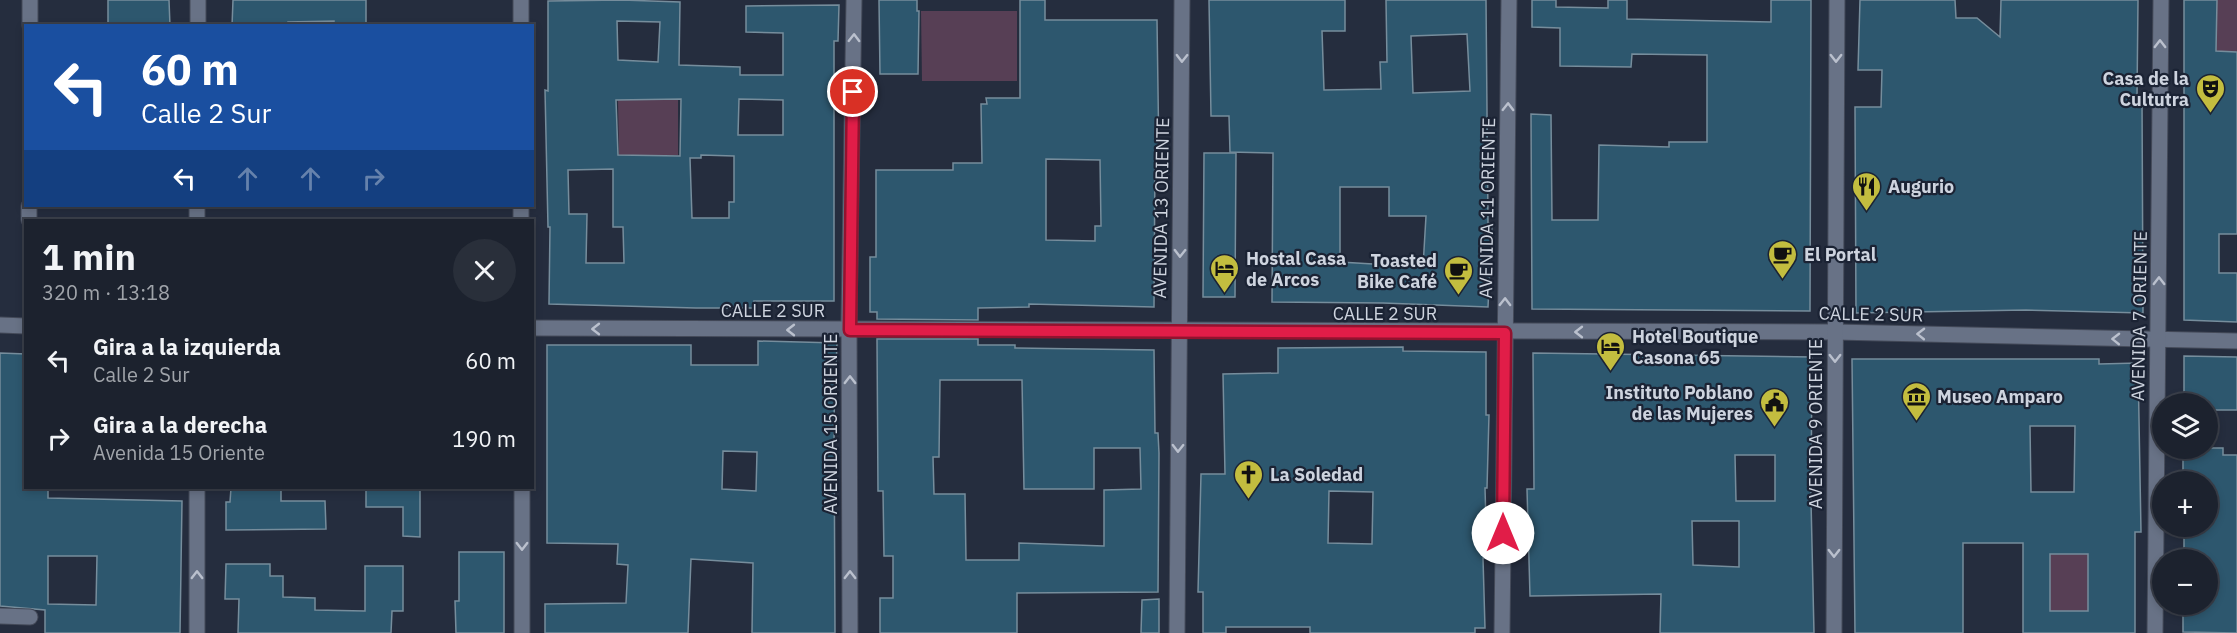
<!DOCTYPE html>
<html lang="es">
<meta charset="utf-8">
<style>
:root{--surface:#1c222e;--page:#292f3a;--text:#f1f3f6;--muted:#a0a4aa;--line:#3a3f4a}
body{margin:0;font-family:"IBM Plex Sans",sans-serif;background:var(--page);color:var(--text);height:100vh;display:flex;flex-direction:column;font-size:22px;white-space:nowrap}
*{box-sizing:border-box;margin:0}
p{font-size:20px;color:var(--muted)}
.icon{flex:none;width:33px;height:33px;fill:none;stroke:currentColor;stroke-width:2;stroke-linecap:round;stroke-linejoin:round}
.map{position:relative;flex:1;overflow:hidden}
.side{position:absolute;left:24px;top:219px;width:510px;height:270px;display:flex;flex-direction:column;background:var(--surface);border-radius:0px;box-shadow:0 3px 9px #0003,0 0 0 2px var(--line)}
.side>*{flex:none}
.banner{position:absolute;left:24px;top:24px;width:510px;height:183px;border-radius:0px;box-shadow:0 3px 9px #0003,0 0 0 2px var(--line);background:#1a4fa0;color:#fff;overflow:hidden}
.buttons{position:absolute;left:2152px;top:393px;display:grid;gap:12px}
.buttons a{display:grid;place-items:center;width:66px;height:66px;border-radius:50%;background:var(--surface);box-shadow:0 3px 9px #0003,0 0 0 2px var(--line);font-size:30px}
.pin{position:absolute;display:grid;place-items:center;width:51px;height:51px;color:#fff;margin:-26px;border:3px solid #fff;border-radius:50%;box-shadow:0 2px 6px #0007}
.me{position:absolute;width:66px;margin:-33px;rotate:0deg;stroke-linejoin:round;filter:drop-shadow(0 0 4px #0008)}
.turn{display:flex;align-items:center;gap:21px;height:126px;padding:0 18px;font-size:27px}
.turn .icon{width:78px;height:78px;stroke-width:2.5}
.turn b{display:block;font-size:42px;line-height:51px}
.lanes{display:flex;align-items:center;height:57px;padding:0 18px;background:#0003;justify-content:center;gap:30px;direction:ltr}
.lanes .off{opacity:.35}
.round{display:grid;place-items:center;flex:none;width:63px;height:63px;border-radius:32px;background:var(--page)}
.summary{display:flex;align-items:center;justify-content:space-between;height:102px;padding:0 18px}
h1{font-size:36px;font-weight:800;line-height:45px}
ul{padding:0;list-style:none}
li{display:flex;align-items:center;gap:18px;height:78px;padding:0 18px}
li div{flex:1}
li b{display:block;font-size:22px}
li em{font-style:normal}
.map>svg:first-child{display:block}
</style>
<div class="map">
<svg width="2237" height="633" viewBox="0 0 2237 633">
<rect width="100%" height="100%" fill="#252d3e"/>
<g fill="#573f55">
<polygon points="2217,0 2237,0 2237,52 2216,51"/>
<polygon points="921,11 1017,11 1017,81 922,81"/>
<polygon points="678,99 678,155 619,155 618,100"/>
<rect x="2050" y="554" width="38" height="57"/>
</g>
<g fill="#2d576e" stroke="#768d9c" stroke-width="1.5" fill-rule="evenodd">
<polygon points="108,0 169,0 170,26 108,26"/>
<polygon points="233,0 366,0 366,26 334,26 334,21 288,22 288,26 232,26"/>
<path d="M 622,0 L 680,2 L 679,65 L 740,67 L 740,75 L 783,75 L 783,33 L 746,32 L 746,6 L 839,5 L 838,41 L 834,41 L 834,301 L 754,301 L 754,308 L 696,308 L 549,304 L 550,227 L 548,227 L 545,90 L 548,91 L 548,1 ZM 617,21 L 660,22 L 658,62 L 618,60 ZM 681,99 L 680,156 L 618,155 L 616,100 ZM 739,99 L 783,100 L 783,135 L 738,135 ZM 701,155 L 734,156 L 734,202 L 729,202 L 729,218 L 692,218 L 690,158 L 701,158 ZM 613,169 L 613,227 L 623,227 L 624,263 L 586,263 L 587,214 L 569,214 L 568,170 Z"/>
<polygon points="879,0 917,0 917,11 919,11 918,74 880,74"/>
<path d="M 1020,0 L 1045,0 L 1045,20 L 1157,20 L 1159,160 L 1155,160 L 1154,307 L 1029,304 L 1029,307 L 978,308 L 978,320 L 877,319 L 877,312 L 870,312 L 870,257 L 876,257 L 876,170 L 953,170 L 953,163 L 982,163 L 981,104 L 987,104 L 986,98 L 1020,98 ZM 1046,159 L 1100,160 L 1101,226 L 1095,226 L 1095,241 L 1046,240 Z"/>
<path d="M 1209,0 L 1345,0 L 1345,31 L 1322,31 L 1324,90 L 1381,89 L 1380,62 L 1387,62 L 1386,0 L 1486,0 L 1488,223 L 1492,224 L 1488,307 L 1383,303 L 1272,302 L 1273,153 L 1230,152 L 1229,116 L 1211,116 ZM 1467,34 L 1470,91 L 1413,93 L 1411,36 ZM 1340,187 L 1389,187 L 1389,216 L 1426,216 L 1423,267 L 1340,262 Z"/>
<polygon points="1532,0 1556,0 1556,7 1608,8 1608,0 1627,0 1627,19 1771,22 1771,0 1811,0 1810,311 1532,309 1531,114 1551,115 1552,220 1598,220 1599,145 1669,147 1669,142 1707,142 1707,55 1632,54 1631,67 1560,66 1560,28 1532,27"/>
<polygon points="1860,0 1955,0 1956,18 1977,18 2000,37 2001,0 2138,0 2137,98 2142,98 2143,313 2026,310 1856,313 1855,107 1881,107 1882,70 1858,70"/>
<polygon points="2184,0 2217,0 2216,51 2237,52 2237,234 2219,234 2219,273 2237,273 2237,322 2184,320"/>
<polygon points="1204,153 1236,153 1235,297 1203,297"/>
<path d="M 877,339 L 978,339 L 978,345 L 1015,345 L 1015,348 L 1154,350 L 1155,433 L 1158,433 L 1159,453 L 1158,592 L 1017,593 L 1017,633 L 880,633 L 880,598 L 893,598 L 893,556 L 884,556 L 883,491 L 878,491 ZM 940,380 L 1022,380 L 1024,489 L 1094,489 L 1094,448 L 1140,448 L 1141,489 L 1104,490 L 1104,546 L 1019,543 L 1019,560 L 966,560 L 965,494 L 934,494 L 933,457 L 939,457 Z"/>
<path d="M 758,341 L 837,343 L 834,417 L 835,633 L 752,633 L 753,563 L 691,559 L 688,633 L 545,633 L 545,604 L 626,603 L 628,565 L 617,564 L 618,544 L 547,543 L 547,345 L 691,345 L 691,365 L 758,365 ZM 723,451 L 757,452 L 756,491 L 722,489 Z"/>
<path d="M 1403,347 L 1403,351 L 1486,352 L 1486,415 L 1489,415 L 1487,488 L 1485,488 L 1487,558 L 1483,558 L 1485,628 L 1475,628 L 1475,633 L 1310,633 L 1310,627 L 1226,627 L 1226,633 L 1203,633 L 1203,592 L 1198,592 L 1201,474 L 1225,474 L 1223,374 L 1278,373 L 1278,348 ZM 1329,491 L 1373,492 L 1372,544 L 1328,543 Z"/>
<path d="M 0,353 L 26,354 L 26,488 L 48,488 L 48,498 L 182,501 L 180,633 L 45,633 L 45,610 L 0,606 ZM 48,556 L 97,556 L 96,605 L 48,604 Z"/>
<path d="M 1533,353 L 1812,357 L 1811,501 L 1814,633 L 1660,633 L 1661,594 L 1530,596 L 1527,489 L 1534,489 ZM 1735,455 L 1775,455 L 1775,501 L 1736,501 ZM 1692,521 L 1739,521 L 1739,567 L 1693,565 Z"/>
<polygon points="2184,356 2237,357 2237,410 2208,410 2208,404 2184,404"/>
<path d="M 1852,359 L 2099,359 L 2099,364 L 2138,363 L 2141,532 L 2135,532 L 2135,633 L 2023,633 L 2023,543 L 1963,543 L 1963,633 L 1855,633 ZM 2030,426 L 2075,426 L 2074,492 L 2031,492 ZM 2050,554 L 2088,554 L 2088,611 L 2050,611 Z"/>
<polygon points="2183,448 2223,448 2223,455 2237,455 2237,633 2183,632 2183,604 2208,604 2208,560 2184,560 2184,526 2208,526 2208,482 2183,482"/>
<polygon points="231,488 281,488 281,501 325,501 326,529 226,530 226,502 230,502"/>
<polygon points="366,488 420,488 420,537 403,536 403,507 366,507"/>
<polygon points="459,552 504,552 504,633 456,633 455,601 459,601"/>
<polygon points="226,564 270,564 270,576 283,576 283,597 315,598 315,610 365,611 365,566 403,566 403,611 392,611 391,633 238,633 239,599 225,599"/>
<polygon points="1159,599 1159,633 1141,633 1142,600"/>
</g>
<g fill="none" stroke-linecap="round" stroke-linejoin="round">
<defs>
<g id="minor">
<polyline points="521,0 521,26"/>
<polyline points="30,26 30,0"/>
<polyline points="198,26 198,0"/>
<polyline points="521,206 521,220"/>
<polyline points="29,220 29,206"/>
<polyline points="197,220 197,206"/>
<polyline points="0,325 26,326"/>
<polyline points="532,328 1835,332 2237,341"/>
<polyline points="522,488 522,633"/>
<polyline points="0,616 30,617"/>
<polyline points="197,633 197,488"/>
<polyline points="850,633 849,321 854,0"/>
<polyline points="1177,633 1182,0"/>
<polyline points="1502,633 1509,0"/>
<polyline points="1834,633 1837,0"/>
<polyline points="2155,633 2161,0"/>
</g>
</defs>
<use href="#minor" stroke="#444a59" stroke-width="17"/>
<use href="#minor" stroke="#687286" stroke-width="15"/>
</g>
<defs><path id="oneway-chevron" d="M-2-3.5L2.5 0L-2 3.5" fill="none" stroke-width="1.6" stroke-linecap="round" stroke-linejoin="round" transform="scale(1.5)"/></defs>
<g stroke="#bac0cd">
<use href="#oneway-chevron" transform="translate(854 38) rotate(-89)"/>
<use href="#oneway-chevron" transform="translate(2160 44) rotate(-90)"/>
<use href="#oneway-chevron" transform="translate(1182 58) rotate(91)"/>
<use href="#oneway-chevron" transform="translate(1836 58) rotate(90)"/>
<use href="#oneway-chevron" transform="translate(1508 107) rotate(-89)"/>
<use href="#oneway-chevron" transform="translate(1180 253) rotate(91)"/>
<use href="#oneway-chevron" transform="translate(2159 281) rotate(-90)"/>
<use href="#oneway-chevron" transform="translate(1505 302) rotate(-89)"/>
<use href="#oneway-chevron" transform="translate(596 329) rotate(-180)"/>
<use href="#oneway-chevron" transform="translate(791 330) rotate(-180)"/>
<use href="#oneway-chevron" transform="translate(1579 332) rotate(180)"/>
<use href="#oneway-chevron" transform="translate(1921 334) rotate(-179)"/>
<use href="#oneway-chevron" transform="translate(2116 339) rotate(-179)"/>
<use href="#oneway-chevron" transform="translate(1835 358) rotate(90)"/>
<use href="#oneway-chevron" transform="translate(850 380) rotate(-90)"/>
<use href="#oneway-chevron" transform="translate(1178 448) rotate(91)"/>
<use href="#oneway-chevron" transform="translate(522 546) rotate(90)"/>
<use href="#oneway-chevron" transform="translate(1834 553) rotate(90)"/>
<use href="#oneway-chevron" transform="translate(197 575) rotate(-90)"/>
<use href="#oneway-chevron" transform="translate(850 575) rotate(-90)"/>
</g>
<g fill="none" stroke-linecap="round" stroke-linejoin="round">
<defs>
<polyline id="route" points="853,92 850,330 1505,333 1503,533"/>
</defs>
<use href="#route" stroke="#92132f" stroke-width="15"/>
<use href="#route" stroke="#e11d48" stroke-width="10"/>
</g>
<defs>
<symbol id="theatre-pin" viewBox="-11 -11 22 30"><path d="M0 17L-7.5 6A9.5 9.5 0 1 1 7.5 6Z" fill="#c3bd3f" stroke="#1b2334"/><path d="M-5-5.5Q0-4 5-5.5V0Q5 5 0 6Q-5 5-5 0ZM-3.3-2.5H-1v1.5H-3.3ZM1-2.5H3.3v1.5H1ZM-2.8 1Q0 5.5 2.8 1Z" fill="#111"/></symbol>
<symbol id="restaurant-pin" viewBox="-11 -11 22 30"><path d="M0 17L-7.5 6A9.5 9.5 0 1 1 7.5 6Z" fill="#c3bd3f" stroke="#1b2334"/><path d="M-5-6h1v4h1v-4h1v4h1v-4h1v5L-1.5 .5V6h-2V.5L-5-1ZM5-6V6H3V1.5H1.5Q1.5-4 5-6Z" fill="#111"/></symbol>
<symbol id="cafe-pin" viewBox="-11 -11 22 30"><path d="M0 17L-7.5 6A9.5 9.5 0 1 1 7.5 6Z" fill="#c3bd3f" stroke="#1b2334"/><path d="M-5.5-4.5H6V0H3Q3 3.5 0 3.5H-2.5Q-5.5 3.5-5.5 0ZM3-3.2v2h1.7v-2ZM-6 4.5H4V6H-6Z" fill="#111"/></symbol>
<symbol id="hotel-pin" viewBox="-11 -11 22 30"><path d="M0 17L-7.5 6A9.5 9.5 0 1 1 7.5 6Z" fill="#c3bd3f" stroke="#1b2334"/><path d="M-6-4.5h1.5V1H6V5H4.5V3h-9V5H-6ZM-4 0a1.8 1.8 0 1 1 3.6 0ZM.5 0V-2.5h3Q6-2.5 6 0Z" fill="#111"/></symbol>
<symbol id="museum-pin" viewBox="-11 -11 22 30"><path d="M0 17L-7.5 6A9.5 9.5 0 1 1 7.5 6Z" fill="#c3bd3f" stroke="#1b2334"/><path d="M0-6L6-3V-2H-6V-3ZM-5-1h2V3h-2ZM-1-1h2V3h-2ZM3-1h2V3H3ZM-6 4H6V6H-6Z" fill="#111"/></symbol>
<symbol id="civic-pin" viewBox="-11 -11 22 30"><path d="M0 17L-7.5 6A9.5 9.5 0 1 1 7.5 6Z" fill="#c3bd3f" stroke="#1b2334"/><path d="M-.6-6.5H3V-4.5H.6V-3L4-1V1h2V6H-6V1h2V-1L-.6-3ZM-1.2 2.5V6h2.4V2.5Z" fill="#111"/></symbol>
<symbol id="church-pin" viewBox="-11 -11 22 30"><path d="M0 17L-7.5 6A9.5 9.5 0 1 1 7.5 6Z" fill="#c3bd3f" stroke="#1b2334"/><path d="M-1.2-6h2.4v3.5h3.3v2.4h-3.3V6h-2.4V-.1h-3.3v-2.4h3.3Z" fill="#111"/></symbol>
</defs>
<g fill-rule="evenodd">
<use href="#theatre-pin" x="2194" y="72" width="33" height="45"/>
<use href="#restaurant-pin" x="1850" y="170" width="33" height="45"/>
<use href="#cafe-pin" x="1766" y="238" width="33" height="45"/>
<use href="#hotel-pin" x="1208" y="252" width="33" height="45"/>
<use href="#cafe-pin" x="1442" y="254" width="33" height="45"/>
<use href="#hotel-pin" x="1594" y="330" width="33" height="45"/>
<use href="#museum-pin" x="1900" y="380" width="33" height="45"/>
<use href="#civic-pin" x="1758" y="386" width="33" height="45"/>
<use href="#church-pin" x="1232" y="458" width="33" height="45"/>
</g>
<g text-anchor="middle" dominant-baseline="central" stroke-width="4.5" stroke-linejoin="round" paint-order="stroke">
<g font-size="18" font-weight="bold" fill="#ced4df" stroke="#1b2334" text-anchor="start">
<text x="2189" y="78" text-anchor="end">Casa de la<tspan x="2189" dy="21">Cultutra</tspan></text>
<text x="1888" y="186">Augurio</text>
<text x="1804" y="254">El Portal</text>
<text x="1246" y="258">Hostal Casa<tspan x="1246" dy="21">de Arcos</tspan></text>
<text x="1437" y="260" text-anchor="end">Toasted<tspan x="1437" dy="21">Bike Café</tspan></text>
<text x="1632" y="336">Hotel Boutique<tspan x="1632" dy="21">Casona 65</tspan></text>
<text x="1753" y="392" text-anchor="end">Instituto Poblano<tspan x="1753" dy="21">de las Mujeres</tspan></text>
<text x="1937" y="396">Museo Amparo</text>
<text x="1270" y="474">La Soledad</text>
</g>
<g font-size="18" fill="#ced4df" stroke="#1b2334">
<text transform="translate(1161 208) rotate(-89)">AVENIDA 13 ORIENTE</text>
<text transform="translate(1487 208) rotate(-89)">AVENIDA 11 ORIENTE</text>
<text x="773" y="310">CALLE 2 SUR</text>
<text x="1385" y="313">CALLE 2 SUR</text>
<text transform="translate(1871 314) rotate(1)">CALLE 2 SUR</text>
<text transform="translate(2139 316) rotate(-89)">AVENIDA 7 ORIENTE</text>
<text transform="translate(830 424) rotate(-90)">AVENIDA 15 ORIENTE</text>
<text transform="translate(1815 424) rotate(-90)">AVENIDA 9 ORIENTE</text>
</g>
</g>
</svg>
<div class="buttons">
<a><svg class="icon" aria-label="layers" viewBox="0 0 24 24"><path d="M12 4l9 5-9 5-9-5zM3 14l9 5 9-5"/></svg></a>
<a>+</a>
<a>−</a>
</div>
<div class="pin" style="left:853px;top:92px;background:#d93025"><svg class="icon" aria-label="arrive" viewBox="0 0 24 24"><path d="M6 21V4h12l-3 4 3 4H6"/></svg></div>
<svg class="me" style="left:1503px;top:533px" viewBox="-20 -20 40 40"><circle r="19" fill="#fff"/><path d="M0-13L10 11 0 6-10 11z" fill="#e11d48"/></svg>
<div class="banner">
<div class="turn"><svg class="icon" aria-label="left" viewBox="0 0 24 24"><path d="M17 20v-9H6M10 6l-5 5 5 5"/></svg><div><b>60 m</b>Calle 2 Sur</div></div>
<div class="lanes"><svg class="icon" aria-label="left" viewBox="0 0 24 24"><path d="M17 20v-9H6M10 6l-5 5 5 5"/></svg><svg class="icon off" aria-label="ahead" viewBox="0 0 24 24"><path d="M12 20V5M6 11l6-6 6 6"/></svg><svg class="icon off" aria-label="ahead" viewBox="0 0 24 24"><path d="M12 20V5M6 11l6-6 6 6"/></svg><svg class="icon off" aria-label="right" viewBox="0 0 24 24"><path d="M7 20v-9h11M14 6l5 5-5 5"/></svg></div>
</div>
<section class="side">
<div class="summary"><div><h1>1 min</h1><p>320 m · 13:18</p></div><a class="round"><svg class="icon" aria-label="close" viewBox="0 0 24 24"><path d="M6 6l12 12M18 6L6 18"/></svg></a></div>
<ul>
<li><svg class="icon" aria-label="left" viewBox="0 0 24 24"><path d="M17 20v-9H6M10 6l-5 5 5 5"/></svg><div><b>Gira a la izquierda</b><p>Calle 2 Sur</p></div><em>60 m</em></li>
<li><svg class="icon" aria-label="right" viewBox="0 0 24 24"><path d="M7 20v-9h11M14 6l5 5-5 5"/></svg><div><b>Gira a la derecha</b><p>Avenida 15 Oriente</p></div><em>190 m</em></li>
</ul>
</section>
</div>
